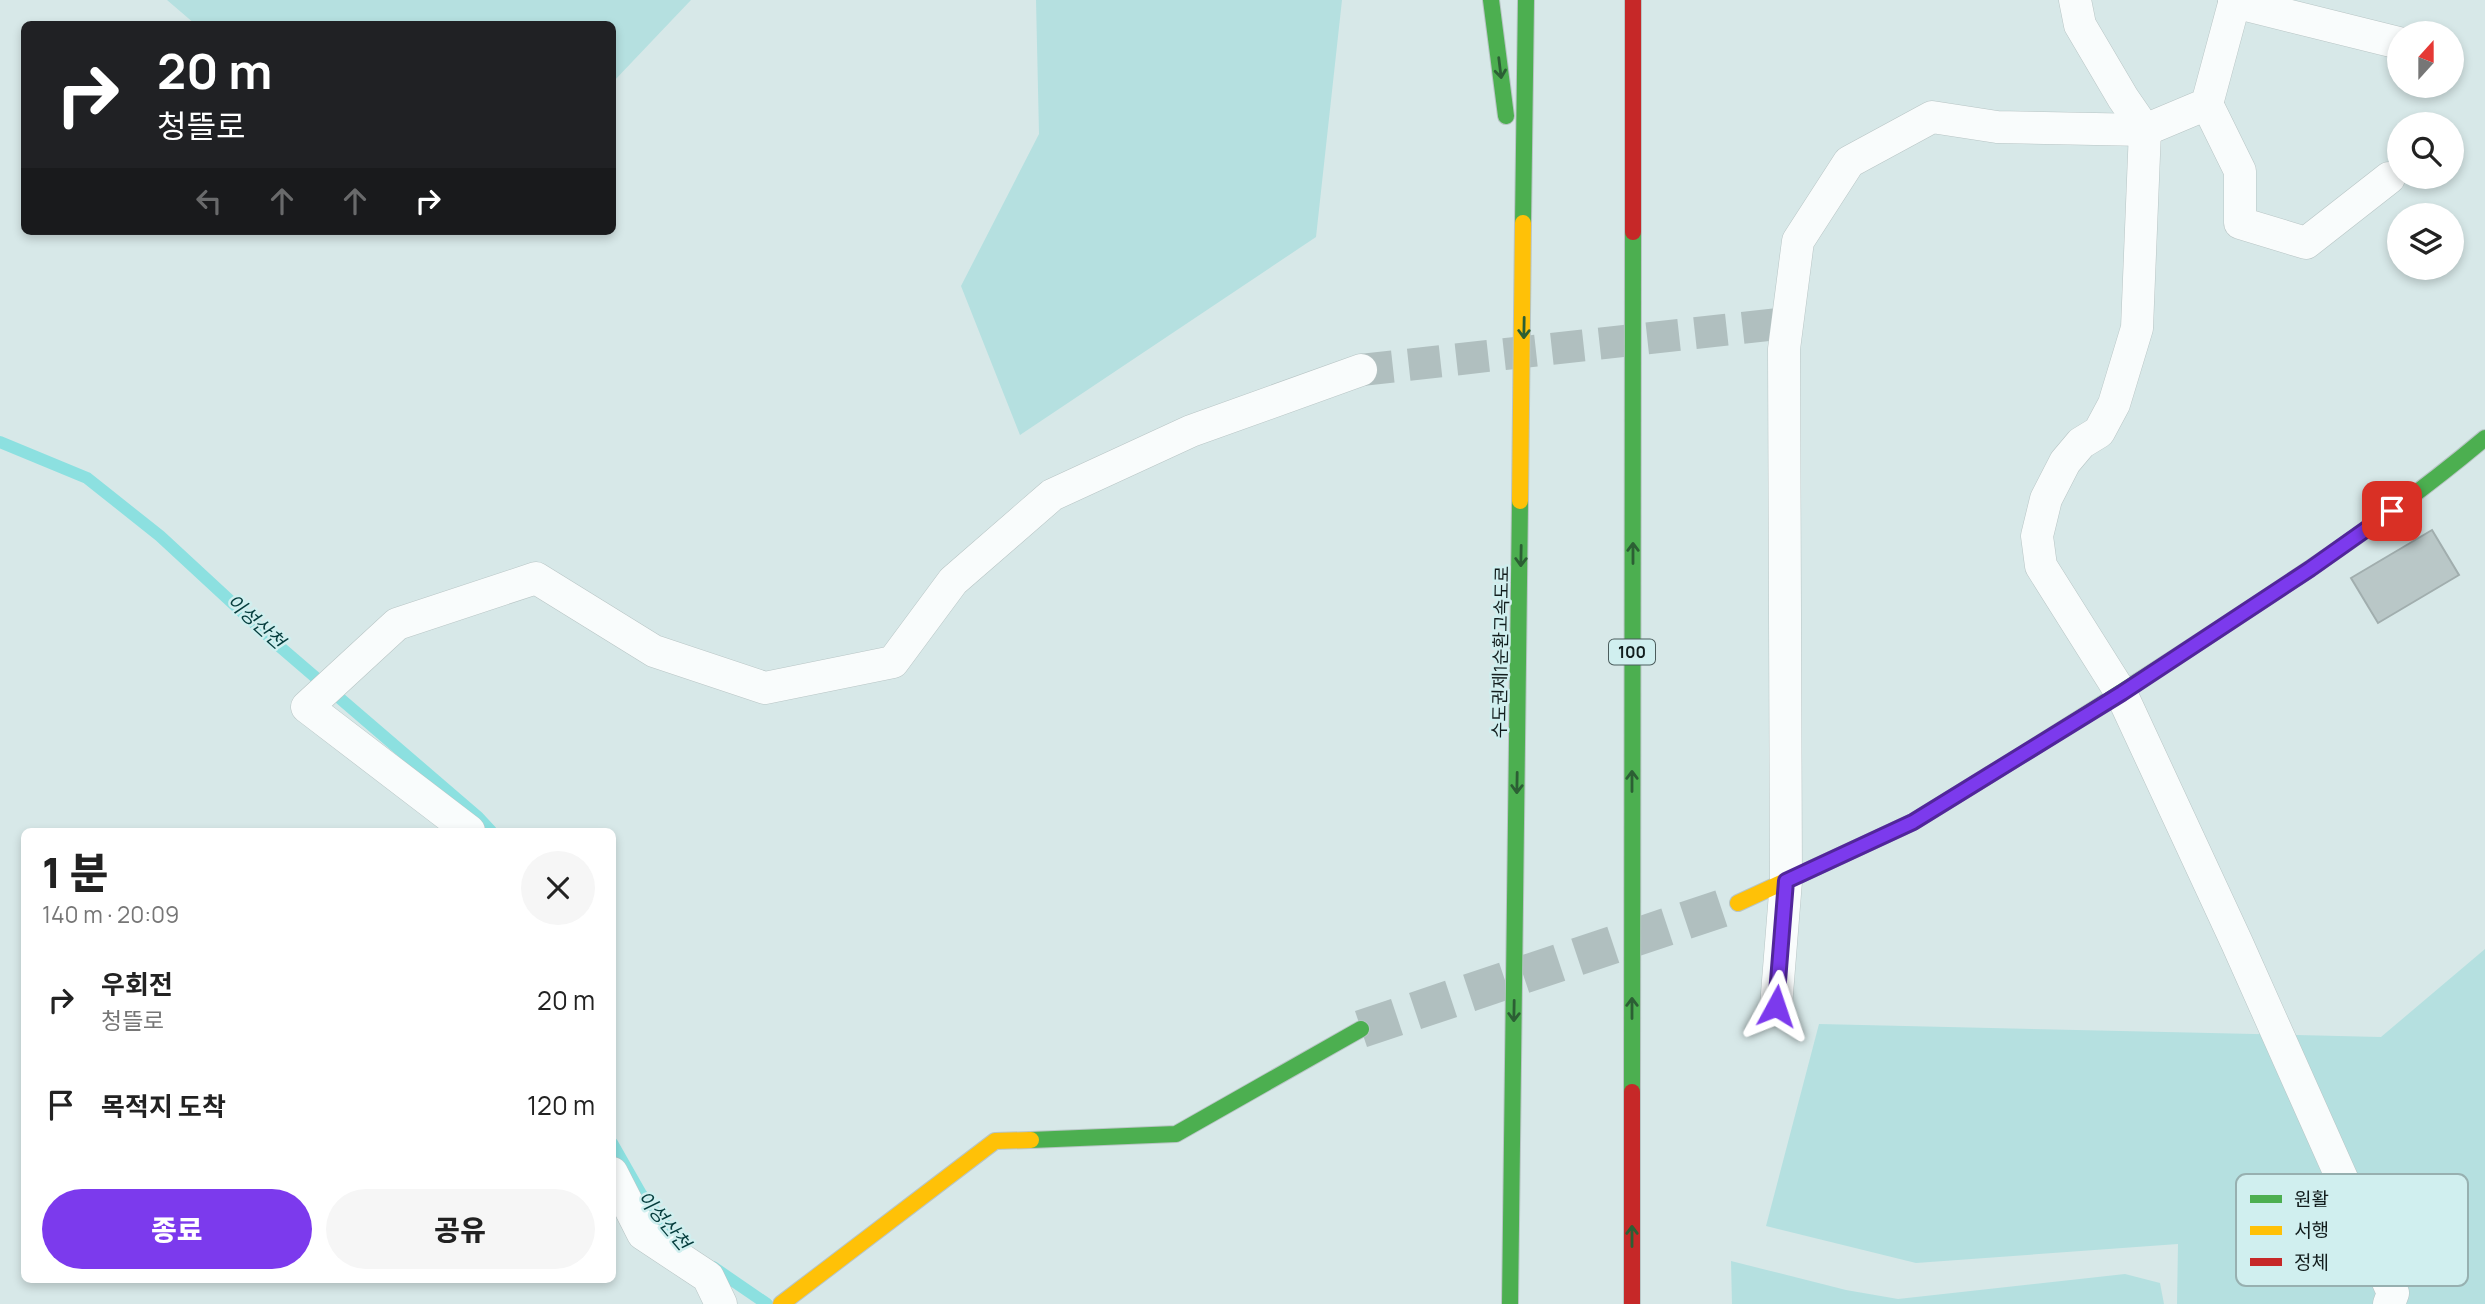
<!DOCTYPE html>
<html lang="ko">
<meta charset="utf-8">
<style>
:root{--surface:#fff;--page:#f6f6f6;--text:#222;--muted:#767676;--accent:#7c3aed}
body{margin:0;font-family:Manrope,"Noto Sans KR",sans-serif;background:var(--page);color:var(--text);height:100vh;display:flex;flex-direction:column;font-size:26px;white-space:nowrap}
*{box-sizing:border-box;margin:0}
p{font-size:23px;color:var(--muted)}
.icon{flex:none;width:38px;height:38px;fill:none;stroke:currentColor;stroke-width:2;stroke-linecap:round;stroke-linejoin:round}
.map{position:relative;flex:1;overflow:hidden}
.sheet{position:absolute;left:21px;top:828px;width:595px;height:455px;display:flex;flex-direction:column;background:var(--surface);border-radius:10px;box-shadow:0 4px 10px #0003}
.sheet>*{flex:none}
.hud{position:absolute;left:21px;top:21px;width:595px;height:214px;border-radius:10px;box-shadow:0 4px 10px #0003;background:#202124;color:#fff;overflow:hidden}
.needle{width:46px;rotate:21deg}
.fabs{position:absolute;left:2387px;top:21px;display:grid;gap:14px}
.fabs a{display:grid;place-items:center;width:77px;height:77px;border-radius:50%;background:var(--surface);box-shadow:0 4px 10px #0003;font-size:35px}
.pin{position:absolute;display:grid;place-items:center;width:60px;height:60px;color:#fff;margin:-30px;border-radius:14px;box-shadow:0 4px 10px #0006}
.me{position:absolute;width:77px;margin:-38px;rotate:5deg;stroke-linejoin:round;filter:drop-shadow(0 0 5px #0008)}
.turn{display:flex;align-items:center;gap:24px;height:147px;padding:0 21px;font-size:32px}
.turn .icon{width:91px;height:91px;stroke-width:2.5}
.turn b{display:block;font-size:49px;line-height:60px}
.lanes{display:flex;align-items:center;height:66px;padding:0 21px;background:#0003;justify-content:center;gap:35px;direction:ltr}
.lanes .off{opacity:.35}
.round{display:grid;place-items:center;flex:none;width:74px;height:74px;border-radius:37px;background:var(--page)}
.summary{display:flex;align-items:center;justify-content:space-between;height:119px;padding:0 21px}
h1{font-size:42px;font-weight:800;line-height:52px}
.primary-button{display:flex;gap:14px;margin-top:auto;padding:14px 21px}
.primary-button a{flex:1;height:80px;border-radius:42px;background:var(--accent);color:#fff;font-size:28px;font-weight:800;line-height:80px;text-align:center}
.primary-button a+a{background:var(--page);color:var(--text)}
ul{padding:0;list-style:none}
li{display:flex;align-items:center;gap:21px;height:105px;padding:0 21px}
li div{flex:1}
li b{display:block;font-size:26px}
li em{font-style:normal}
.map>svg:first-child{display:block}
</style>
<div class="map">
<svg width="2485" height="1304" viewBox="0 0 2485 1304">
<rect width="100%" height="100%" fill="#d7e8e8"/>
<g fill="#b5e0e0">
<polygon points="167,0 691,0 613,82 612,24 195,24"/>
<polygon points="1036,0 1342,0 1316,237 1020,435 961,286 1039,134"/>
<polygon points="2485,949 2485,1304 2177,1304 2178,1244 1916,1263 1766,1226 1819,1024 2381,1037"/>
<polygon points="1731,1261 1846,1290 1898,1299 2125,1274 2160,1283 2164,1304 1732,1304"/>
</g>
<g fill="none" stroke-linecap="round" stroke-linejoin="round">
<g stroke="#8ce0e0" stroke-width="12">
<polyline points="0,442 87,478 160,536 279,646 478,817 491,831"/>
<polyline points="612,1143 641,1194 683,1247"/>
<polyline points="713,1267 767,1304"/>
</g>
</g>
<polygon fill="#b9c7c7" stroke="#a1aeae" stroke-width="2" points="2432,530 2459,575 2378,623 2351,578"/>
<g fill="none" stroke-linecap="round" stroke-linejoin="round">
<polyline stroke="#b0bfbf" stroke-width="32" stroke-dasharray="32 16" stroke-linecap="butt" points="1361,370 1787,323"/>
<polyline stroke="#b0bfbf" stroke-width="38" stroke-dasharray="38 19" stroke-linecap="butt" points="1361,1029 1738,903"/>
<defs>
<g id="street">
<polyline points="2075,0 2080,25 2123,98 2145,130 2137,328 2114,404 2099,432 2081,443 2065,462 2046,499 2037,536 2041,566 2121,693 2237,943 2393,1293 2389,1304"/>
<polyline points="2234,2 2399,43"/>
<polyline points="2207,104 2240,171 2240,223 2306,243 2389,178"/>
<polyline points="469,831 307,707 397,624 536,578 654,651 765,688 893,662 953,581 1052,495 1191,431 1361,370"/>
<polyline points="1776,1006 1786,881 1784,349 1798,241 1849,162 1932,117 1997,127 2145,130 2207,104 2235,0"/>
<polyline points="612,1173 643,1234 708,1277 721,1304"/>
</g>
<g id="fast">
<polyline points="1491,0 1506,116"/>
<polyline points="1523,223 1526,0"/>
<path d="M 1989,775 C 2073,723 2157,670 2240,615 C 2324,560 2408,503 2485,438"/>
<polyline points="1632,1092 1633,232"/>
<polyline points="1031,1140 1176,1134 1361,1029"/>
<polyline points="1510,1304 1520,501"/>
</g>
<g id="slow">
<polyline points="1520,501 1523,223"/>
<polyline points="1738,903 1913,822 1989,775"/>
<polyline points="781,1304 995,1141 1031,1140"/>
</g>
<g id="jam">
<polyline points="1633,232 1633,0"/>
<polyline points="1632,1304 1632,1092"/>
</g>
</defs>
<use href="#street" stroke="#b8c5c5" stroke-width="33"/>
<use href="#fast" stroke="#b8c5c5" stroke-width="18"/>
<use href="#slow" stroke="#b8c5c5" stroke-width="18"/>
<use href="#jam" stroke="#b8c5c5" stroke-width="18"/>
<use href="#street" stroke="#f9fcfc" stroke-width="32"/>
<use href="#fast" stroke="#4caf50" stroke-width="16"/>
<use href="#slow" stroke="#ffc107" stroke-width="16"/>
<use href="#jam" stroke="#c62828" stroke-width="16"/>
</g>
<defs><path id="oneway-shaft" d="M-6 0H5M1.5-3L5.5 0L1.5 3" fill="none" stroke-width="1.6" stroke-linecap="round" stroke-linejoin="round" transform="scale(1.75)"/></defs>
<g stroke="#2c5f34">
<use href="#oneway-shaft" transform="translate(1500 68) rotate(83)"/>
<use href="#oneway-shaft" transform="translate(1524 328) rotate(91)"/>
<use href="#oneway-shaft" transform="translate(1633 553) rotate(-90)"/>
<use href="#oneway-shaft" transform="translate(1521 556) rotate(91)"/>
<use href="#oneway-shaft" transform="translate(1632 781) rotate(-90)"/>
<use href="#oneway-shaft" transform="translate(1517 783) rotate(91)"/>
<use href="#oneway-shaft" transform="translate(1632 1008) rotate(-90)"/>
<use href="#oneway-shaft" transform="translate(1514 1011) rotate(91)"/>
<use href="#oneway-shaft" transform="translate(1632 1236) rotate(-90)"/>
</g>
<g fill="none" stroke-linecap="round" stroke-linejoin="round">
<defs>
<polyline id="route" points="1776,1006 1786,881 1913,822 2122,693 2310,569 2392,511"/>
</defs>
<use href="#route" stroke="#51269a" stroke-width="18"/>
<use href="#route" stroke="#7c3aed" stroke-width="12"/>
</g>
<g text-anchor="middle" dominant-baseline="central" stroke-width="5" stroke-linejoin="round" paint-order="stroke">
<rect fill="#d0efef" stroke="#4b5c5c" stroke-width="2" x="1609" y="639.5" width="46" height="25" rx="5"/>
<g font-size="16" font-weight="bold" fill="#121d1d">
<text x="1632" y="652">100</text>
</g>
<g font-size="18" fill="#121d1d" stroke="#d0efef">
<text transform="translate(1500 652) rotate(-89)">수도권제1순환고속도로</text>
</g>
<g font-size="19" font-style="italic" fill="#043c3c" stroke="#d0efef">
<text transform="translate(256 621) rotate(42)">이성산천</text>
<text transform="translate(664 1220) rotate(50)">이성산천</text>
</g>
</g>
<rect x="2236" y="1174" width="232" height="112" rx="10" fill="#d0efef" stroke="#97b0b0" stroke-width="2"/>
<rect x="2250" y="1195" width="32" height="8" fill="#4caf50"/>
<rect x="2250" y="1226" width="32" height="9" fill="#ffc107"/>
<rect x="2250" y="1258" width="32" height="8" fill="#c62828"/>
<g font-size="19" fill="#121d1d">
<text x="2294" y="1206">원활</text>
<text x="2294" y="1237">서행</text>
<text x="2294" y="1269">정체</text>
</g>
</svg>
<div class="fabs">
<a><svg class="needle" viewBox="-14 -14 28 28"><path d="M0-13l5 13h-10z" fill="#e53935"/><path d="M0 13l5-13h-10z" fill="#767676"/></svg></a>
<a><svg class="icon" aria-label="search" viewBox="0 0 24 24"><circle cx="10" cy="10" r="6"/><path d="M15 15l6 6"/></svg></a>
<a><svg class="icon" aria-label="layers" viewBox="0 0 24 24"><path d="M12 4l9 5-9 5-9-5zM3 14l9 5 9-5"/></svg></a>
</div>
<div class="pin" style="left:2392px;top:511px;background:#d93025"><svg class="icon" aria-label="arrive" viewBox="0 0 24 24"><path d="M6 21V4h12l-3 4 3 4H6"/></svg></div>
<svg class="me" style="left:1776px;top:1006px" viewBox="-20 -20 40 40"><path d="M0-17L14 15 0 8-14 15z" fill="#7c3aed" stroke="#fff" stroke-width="4"/></svg>
<div class="hud">
<div class="turn"><svg class="icon" aria-label="right" viewBox="0 0 24 24"><path d="M7 20v-9h11M14 6l5 5-5 5"/></svg><div><b>20 m</b>청뜰로</div></div>
<div class="lanes"><svg class="icon off" aria-label="left" viewBox="0 0 24 24"><path d="M17 20v-9H6M10 6l-5 5 5 5"/></svg><svg class="icon off" aria-label="ahead" viewBox="0 0 24 24"><path d="M12 20V5M6 11l6-6 6 6"/></svg><svg class="icon off" aria-label="ahead" viewBox="0 0 24 24"><path d="M12 20V5M6 11l6-6 6 6"/></svg><svg class="icon" aria-label="right" viewBox="0 0 24 24"><path d="M7 20v-9h11M14 6l5 5-5 5"/></svg></div>
</div>
<section class="sheet">
<div class="summary"><div><h1>1 분</h1><p>140 m · 20:09</p></div><a class="round"><svg class="icon" aria-label="close" viewBox="0 0 24 24"><path d="M6 6l12 12M18 6L6 18"/></svg></a></div>
<ul>
<li><svg class="icon" aria-label="right" viewBox="0 0 24 24"><path d="M7 20v-9h11M14 6l5 5-5 5"/></svg><div><b>우회전</b><p>청뜰로</p></div><em>20 m</em></li>
<li><svg class="icon" aria-label="arrive" viewBox="0 0 24 24"><path d="M6 21V4h12l-3 4 3 4H6"/></svg><div><b>목적지 도착</b></div><em>120 m</em></li>
</ul>
<div class="primary-button"><a>종료</a><a>공유</a></div>
</section>
</div>
